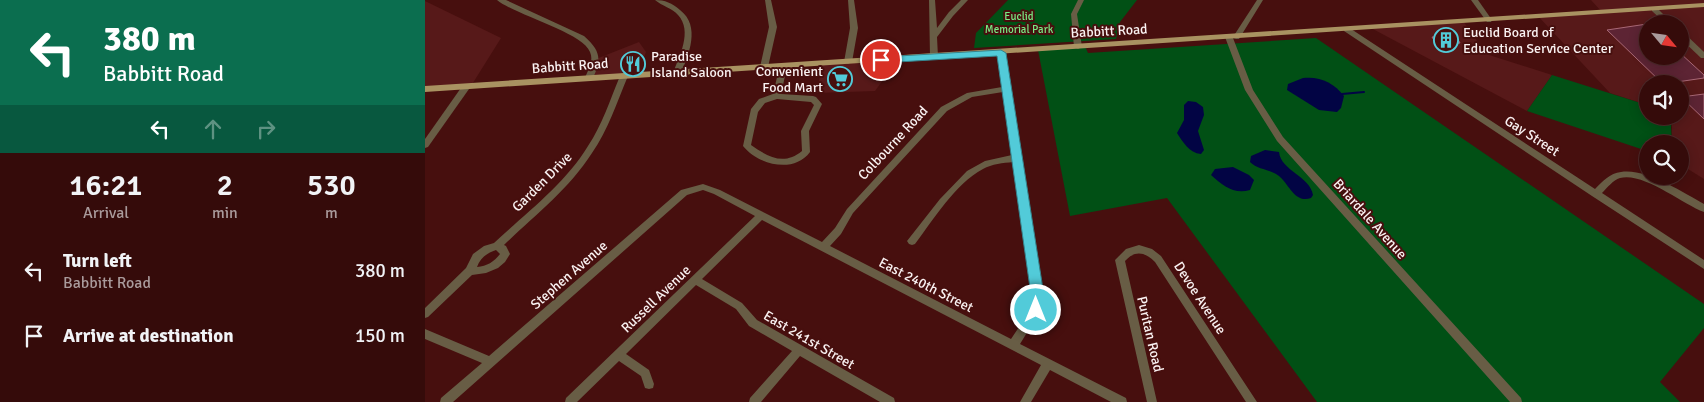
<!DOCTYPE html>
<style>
:root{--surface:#350b0a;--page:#3d1413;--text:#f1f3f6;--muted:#aa9b9c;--line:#4f2b2b}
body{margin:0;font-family:Signika,sans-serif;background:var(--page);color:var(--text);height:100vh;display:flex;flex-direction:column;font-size:19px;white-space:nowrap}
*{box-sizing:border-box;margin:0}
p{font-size:16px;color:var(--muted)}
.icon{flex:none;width:28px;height:28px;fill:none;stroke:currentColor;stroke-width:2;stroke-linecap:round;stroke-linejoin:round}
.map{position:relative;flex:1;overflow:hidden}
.sheet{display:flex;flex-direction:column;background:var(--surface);width:425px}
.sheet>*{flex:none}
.top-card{background:#0b6e4f;color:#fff;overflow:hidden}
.needle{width:32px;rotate:119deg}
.tools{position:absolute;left:1214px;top:15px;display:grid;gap:10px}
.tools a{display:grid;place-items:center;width:50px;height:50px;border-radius:50%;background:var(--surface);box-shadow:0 2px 12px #0003,0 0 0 1px var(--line);font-size:25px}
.pin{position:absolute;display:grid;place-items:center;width:42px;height:42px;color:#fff;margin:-21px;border:2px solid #fff;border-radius:50%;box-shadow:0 1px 5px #0007}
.me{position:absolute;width:55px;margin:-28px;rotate:0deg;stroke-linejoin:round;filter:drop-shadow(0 0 4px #0008)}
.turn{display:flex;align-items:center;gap:18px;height:105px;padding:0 20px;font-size:22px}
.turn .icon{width:65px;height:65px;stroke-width:2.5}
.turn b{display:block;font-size:35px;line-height:42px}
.lanes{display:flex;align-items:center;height:48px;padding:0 20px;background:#0003;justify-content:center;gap:25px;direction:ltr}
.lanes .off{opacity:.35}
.eta{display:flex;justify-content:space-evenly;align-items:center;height:85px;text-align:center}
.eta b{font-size:30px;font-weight:600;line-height:35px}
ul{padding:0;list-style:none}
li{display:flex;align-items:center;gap:15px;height:65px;padding:0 20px}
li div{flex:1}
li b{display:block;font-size:19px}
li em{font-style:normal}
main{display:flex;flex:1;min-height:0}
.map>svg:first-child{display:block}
</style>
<main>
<section class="sheet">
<div class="top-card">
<div class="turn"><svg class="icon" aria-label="left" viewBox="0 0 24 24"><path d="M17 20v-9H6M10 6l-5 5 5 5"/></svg><div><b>380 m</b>Babbitt Road</div></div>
<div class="lanes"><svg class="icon" aria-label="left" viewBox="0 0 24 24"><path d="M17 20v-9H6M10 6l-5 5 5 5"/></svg><svg class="icon off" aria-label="ahead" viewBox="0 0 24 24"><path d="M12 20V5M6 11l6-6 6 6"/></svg><svg class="icon off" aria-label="right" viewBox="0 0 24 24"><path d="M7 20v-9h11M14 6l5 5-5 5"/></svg></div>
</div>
<div class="eta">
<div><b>16:21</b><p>Arrival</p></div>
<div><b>2</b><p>min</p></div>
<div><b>530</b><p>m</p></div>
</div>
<ul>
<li><svg class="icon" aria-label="left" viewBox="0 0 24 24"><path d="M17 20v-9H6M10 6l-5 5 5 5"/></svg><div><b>Turn left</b><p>Babbitt Road</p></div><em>380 m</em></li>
<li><svg class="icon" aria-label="arrive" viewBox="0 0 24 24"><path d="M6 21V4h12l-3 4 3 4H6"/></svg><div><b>Arrive at destination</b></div><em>150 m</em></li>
</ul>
</section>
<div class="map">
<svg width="1279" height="402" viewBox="0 0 1279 402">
<rect width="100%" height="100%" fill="#470f0e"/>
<g fill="#571919" fill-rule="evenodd">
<path d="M 1166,0 L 1279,0 L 1279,179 L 1255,164 L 1255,144 L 1247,144 L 1247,116 L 1255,116 L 1255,84 L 1222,84 L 1222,105 L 1185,93 L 1113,16 L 1177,12 ZM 1222,24 L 1255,24 L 1255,56 L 1222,56 Z"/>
<polygon points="0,1 76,38 46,86 0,89"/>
<polygon points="1038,21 1061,54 1127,75 1102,111 946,28"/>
<polygon points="214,42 221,52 211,76 164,78 171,59"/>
<polygon points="473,59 450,91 391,93 398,64"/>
</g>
<g fill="#015015">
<polygon points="583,0 712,0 695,22 691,39 549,48 551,33"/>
<polygon points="891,38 1279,304 1279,328 1235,382 1255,402 892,402 742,198 645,216 613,50 660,46 663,53"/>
<polygon points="1127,75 1222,105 1222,116 1247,116 1249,118 1246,126 1247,144 1222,144 1222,151 1102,111"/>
</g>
<g fill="#020444">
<path d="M 878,78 C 895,76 909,83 919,96 L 916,108 L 912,112 L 894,110 L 862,90 L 863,84 Z"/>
<path d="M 763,101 L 771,102 L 778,107 L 779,115 L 773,131 L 779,150 L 776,154 C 764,153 758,142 752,133 L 759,120 L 759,105 Z"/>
<path d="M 840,150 L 854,152 C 856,171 885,176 888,195 L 886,198 C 870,204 864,184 854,176 C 845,169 833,170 825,162 L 826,156 Z"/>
<path d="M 808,167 L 824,175 L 829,180 L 825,190 C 809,195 797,185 786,175 L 790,169 Z"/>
</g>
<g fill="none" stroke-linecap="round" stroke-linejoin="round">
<polyline stroke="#020444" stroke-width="2" points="917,94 939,92"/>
</g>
<g fill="#5d2434" stroke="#a96876">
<polygon points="1222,24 1222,56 1255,56 1255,53 1279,75 1279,78 1238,84 1182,30"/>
<polygon points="1031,36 1035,43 1012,45 1007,37"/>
<polygon points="216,59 212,68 200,69 204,60"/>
<polygon points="1279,94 1279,119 1256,97"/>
</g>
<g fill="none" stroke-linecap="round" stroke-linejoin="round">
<g fill="#685d45" fill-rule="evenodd">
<path d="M 72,0 L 81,0 L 159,36 C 176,51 177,60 167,80 L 161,80 L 160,78 C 163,70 169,61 165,52 C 157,32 90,15 72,0 Z"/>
<path d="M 230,0 C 240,0 247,3 255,10 C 276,26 264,55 255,75 L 249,75 L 248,73 C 254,57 268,31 253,15 C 247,8 237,6 230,0 Z"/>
<polygon points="340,0 346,0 352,27 343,67 339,69 335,67 344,27"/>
<polygon points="423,0 429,0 433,28 427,62 423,64 419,62 425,28"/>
<polygon points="504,0 510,0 512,28 524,12 536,0 543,0 528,16 512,37 513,57 509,59 505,57"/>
<polygon points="653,0 659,0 652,14 657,47 653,49 649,47 646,14"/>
<polygon points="832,0 838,0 814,39 811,39 808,38 828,90 858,137 1096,398 1097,402 1085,402 852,141 820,90 800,37 804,35 808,37"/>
<polygon points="1046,0 1053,0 1067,20 1066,22 1062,22"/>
<polygon points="1227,7 1231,7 1248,24 1241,24 1227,11"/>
<path d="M 919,27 L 923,27 L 1170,189 C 1177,182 1185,173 1196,172 C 1221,168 1257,192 1279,204 L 1279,212 C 1257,204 1219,172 1195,178 C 1188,180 1182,188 1177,193 L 1279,260 L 1279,269 L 1167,196 L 919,31 Z"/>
<polygon points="1255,32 1258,32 1279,52 1279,58 1276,58 1255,38"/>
<path d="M 573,51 L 576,51 L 580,53 L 618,302 L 614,313 L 595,344 L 701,398 L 702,402 L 686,402 L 625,370 L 606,402 L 595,402 L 616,365 L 337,220 L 277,279 L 317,303 L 332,320 L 469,398 L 470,402 L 455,402 L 375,356 L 336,402 L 324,402 L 325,398 L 367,351 L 324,326 L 311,309 L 271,285 L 201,354 L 224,370 L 229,384 L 228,388 L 224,389 L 220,388 L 216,376 L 194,361 L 152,402 L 140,402 L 141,398 L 330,216 L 289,194 L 278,190 L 262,195 L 28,402 L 15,402 L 16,398 L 57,363 L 0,339 L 0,329 L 64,356 L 256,190 L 278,184 L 295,190 L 397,242 L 410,228 L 422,209 L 516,107 L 542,93 L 577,87 L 572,53 ZM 578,92 L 587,155 L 560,161 L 542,171 L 515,199 L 482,241 L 484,244 L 487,245 L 490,244 C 509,219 530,184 558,169 C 567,164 578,163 588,162 L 608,302 L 606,309 L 586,339 L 405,246 L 416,234 L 428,213 L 522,111 L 547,97 Z"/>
<path d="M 355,65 L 358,65 L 362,67 L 356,94 L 388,96 L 391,97 L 397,104 L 384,131 L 385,152 C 369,174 333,165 318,146 L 326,109 L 334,99 L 348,94 ZM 352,99 L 386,102 L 389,105 L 376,131 L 377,151 C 359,166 343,157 326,145 L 333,112 L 340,103 Z"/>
<path d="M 199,73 L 203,76 C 192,102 183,130 167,153 C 144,189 109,216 79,245 L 81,246 L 85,254 L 80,262 L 73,268 L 61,273 L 47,275 L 3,317 L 0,318 L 0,308 L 41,268 L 48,254 L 59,246 L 69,243 C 101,213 140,184 163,146 C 177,125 185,100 195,76 ZM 71,250 L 75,254 C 69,262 62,266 52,267 C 55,258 62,253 71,250 Z"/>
<polygon points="41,84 44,85 45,87 44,89 3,147 0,148 0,139 38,85"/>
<path d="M 714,245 L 727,249 L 736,256 L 832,402 L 821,402 L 730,262 C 720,252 710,250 700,261 L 732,402 L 722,402 L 690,260 L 701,249 Z"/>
</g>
<polygon fill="#a99261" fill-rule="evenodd" points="1279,3 1279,7 0,92 0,86"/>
</g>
<polygon fill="#52cbd9" stroke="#35848d" points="576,50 581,53 620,302 615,314 611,316 606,314 604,310 607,302 572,56 456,63 451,60 456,57"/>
<defs>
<symbol id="building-ring" viewBox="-11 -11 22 22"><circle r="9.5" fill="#470f0e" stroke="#52cbd9" stroke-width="1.5"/><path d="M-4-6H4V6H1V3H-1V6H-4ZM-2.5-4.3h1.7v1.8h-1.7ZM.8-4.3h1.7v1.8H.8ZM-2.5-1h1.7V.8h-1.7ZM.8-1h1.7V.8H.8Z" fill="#52cbd9"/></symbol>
<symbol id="restaurant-ring" viewBox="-11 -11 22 22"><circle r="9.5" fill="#470f0e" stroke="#52cbd9" stroke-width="1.5"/><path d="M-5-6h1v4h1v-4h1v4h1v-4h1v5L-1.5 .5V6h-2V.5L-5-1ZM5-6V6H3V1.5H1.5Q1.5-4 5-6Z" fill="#52cbd9"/></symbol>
<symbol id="supermarket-ring" viewBox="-11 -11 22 22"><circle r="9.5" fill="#470f0e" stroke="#52cbd9" stroke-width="1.5"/><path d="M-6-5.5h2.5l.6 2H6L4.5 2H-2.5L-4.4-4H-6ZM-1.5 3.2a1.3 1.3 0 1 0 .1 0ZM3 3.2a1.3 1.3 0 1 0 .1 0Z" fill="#52cbd9"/></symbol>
</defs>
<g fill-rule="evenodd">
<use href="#building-ring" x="1007" y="26" width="28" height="28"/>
<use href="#restaurant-ring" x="194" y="50" width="28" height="28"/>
<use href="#supermarket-ring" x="401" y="65" width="28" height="28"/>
</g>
<g text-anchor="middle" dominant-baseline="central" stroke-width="4" stroke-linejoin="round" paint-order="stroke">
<g font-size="11" fill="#7aeb85" stroke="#470f0e">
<text x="594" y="16">Euclid<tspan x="594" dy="13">Memorial Park</tspan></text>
</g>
<g font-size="14" fill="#faf2f2" stroke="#470f0e">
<text transform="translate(684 31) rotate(-3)">Babbitt Road</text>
<text transform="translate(145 66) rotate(-4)">Babbitt Road</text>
<text transform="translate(1107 136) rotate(33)">Gay Street</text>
<text transform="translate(468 143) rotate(-47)">Colbourne Road</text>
<text transform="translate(117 182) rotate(-45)">Garden Drive</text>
<text transform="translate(945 219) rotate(48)">Briardale Avenue</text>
<text transform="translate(144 275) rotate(-41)">Stephen Avenue</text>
<text transform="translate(501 285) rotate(27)">East 240th Street</text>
<text transform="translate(775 298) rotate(57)">Devoe Avenue</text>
<text transform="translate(231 299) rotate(-44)">Russell Avenue</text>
<text transform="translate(725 334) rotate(77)">Puritan Road</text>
<text transform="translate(384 340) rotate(30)">East 241st Street</text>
</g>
<g font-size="14" fill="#faf2f2" stroke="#470f0e" text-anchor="start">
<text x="1038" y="32">Euclid Board of<tspan x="1038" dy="16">Education Service Center</tspan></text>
<text x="226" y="56">Paradise<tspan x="226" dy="16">Island Saloon</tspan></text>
<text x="398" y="71" text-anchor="end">Convenient<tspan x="398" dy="16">Food Mart</tspan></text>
</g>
</g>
</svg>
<div class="tools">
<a><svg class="needle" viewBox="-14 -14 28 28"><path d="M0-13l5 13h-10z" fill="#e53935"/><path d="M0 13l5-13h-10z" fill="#aa9b9c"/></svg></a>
<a><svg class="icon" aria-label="sound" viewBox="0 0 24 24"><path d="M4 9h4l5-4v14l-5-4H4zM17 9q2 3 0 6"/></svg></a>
<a><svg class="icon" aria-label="search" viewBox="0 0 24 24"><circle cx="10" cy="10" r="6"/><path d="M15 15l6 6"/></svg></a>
</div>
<div class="pin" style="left:456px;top:60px;background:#d93025"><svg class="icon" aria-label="arrive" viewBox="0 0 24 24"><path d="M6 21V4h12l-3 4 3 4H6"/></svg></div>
<svg class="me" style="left:611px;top:310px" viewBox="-20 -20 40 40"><circle r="17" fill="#52cbd9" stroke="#fff" stroke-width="3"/><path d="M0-11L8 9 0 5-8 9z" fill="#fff"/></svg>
</div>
</main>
